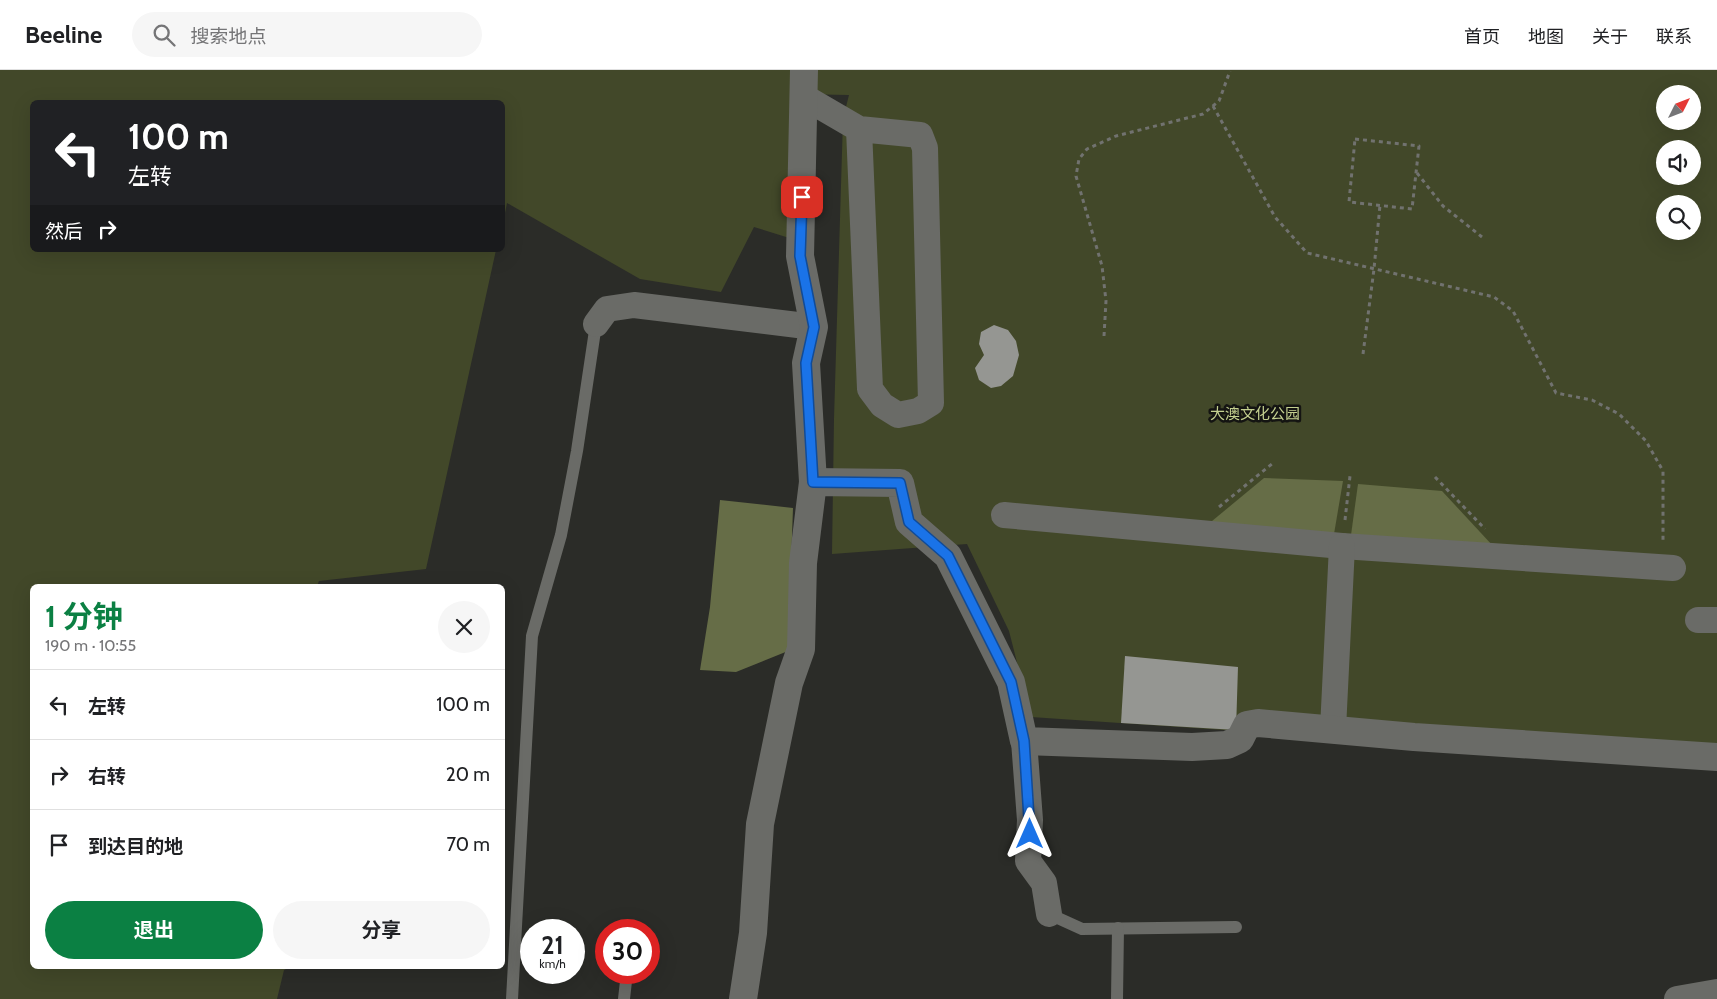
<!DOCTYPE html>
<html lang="zh">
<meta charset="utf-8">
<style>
:root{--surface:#fff;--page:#f6f6f6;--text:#202124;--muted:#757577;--line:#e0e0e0;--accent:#0b8043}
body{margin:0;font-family:Cabin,"Noto Sans SC",sans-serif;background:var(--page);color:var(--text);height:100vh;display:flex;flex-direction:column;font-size:19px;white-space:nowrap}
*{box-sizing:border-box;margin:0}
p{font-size:16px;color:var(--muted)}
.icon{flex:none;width:28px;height:28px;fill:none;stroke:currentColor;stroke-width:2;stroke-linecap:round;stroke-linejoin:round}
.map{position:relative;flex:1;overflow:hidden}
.drawer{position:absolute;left:30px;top:514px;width:475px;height:385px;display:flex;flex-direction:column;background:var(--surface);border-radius:8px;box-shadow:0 5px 20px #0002}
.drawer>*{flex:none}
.banner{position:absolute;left:30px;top:30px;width:475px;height:152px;border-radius:8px;box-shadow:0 5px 20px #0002;background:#202124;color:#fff;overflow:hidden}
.needle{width:32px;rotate:48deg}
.tools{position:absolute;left:1656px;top:15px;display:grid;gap:10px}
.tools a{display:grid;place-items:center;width:45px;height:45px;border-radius:50%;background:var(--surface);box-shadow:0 5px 20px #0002;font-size:25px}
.speed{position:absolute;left:520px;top:849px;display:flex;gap:10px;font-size:25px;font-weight:700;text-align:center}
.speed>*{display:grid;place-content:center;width:65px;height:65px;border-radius:50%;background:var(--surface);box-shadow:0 5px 20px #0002;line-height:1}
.speed small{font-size:12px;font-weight:400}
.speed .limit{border:8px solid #d22;background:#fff;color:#111}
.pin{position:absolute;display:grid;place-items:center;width:42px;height:42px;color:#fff;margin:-21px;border-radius:10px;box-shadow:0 2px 8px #0006}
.me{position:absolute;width:55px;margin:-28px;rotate:0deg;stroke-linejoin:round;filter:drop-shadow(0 0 4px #0008)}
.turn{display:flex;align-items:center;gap:18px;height:105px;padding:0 15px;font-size:22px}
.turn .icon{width:65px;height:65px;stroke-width:2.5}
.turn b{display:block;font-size:35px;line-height:42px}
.then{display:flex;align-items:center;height:48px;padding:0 15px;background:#0003;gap:10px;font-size:19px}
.round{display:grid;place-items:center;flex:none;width:52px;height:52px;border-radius:26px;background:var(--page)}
.head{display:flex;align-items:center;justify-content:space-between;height:85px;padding:0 15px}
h1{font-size:30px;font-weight:700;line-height:38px;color:var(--accent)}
.action{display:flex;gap:10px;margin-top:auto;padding:10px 15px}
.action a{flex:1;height:58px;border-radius:30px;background:var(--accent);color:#fff;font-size:20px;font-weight:700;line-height:58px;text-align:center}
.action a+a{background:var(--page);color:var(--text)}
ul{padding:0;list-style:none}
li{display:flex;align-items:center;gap:15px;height:70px;padding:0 15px;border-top:1px solid var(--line)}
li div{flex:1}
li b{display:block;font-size:19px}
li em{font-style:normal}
header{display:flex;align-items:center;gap:30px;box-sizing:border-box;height:70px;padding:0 25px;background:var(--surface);border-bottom:1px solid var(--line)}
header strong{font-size:24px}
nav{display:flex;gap:28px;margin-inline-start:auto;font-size:18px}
.search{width:350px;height:45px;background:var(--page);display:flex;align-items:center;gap:12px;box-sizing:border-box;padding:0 18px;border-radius:28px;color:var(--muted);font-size:19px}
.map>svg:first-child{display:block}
</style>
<header>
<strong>Beeline</strong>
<div class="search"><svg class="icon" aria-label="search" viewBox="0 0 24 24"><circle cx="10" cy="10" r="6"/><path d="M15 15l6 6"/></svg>搜索地点</div>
<nav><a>首页</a><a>地图</a><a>关于</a><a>联系</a></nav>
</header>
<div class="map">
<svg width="1717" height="929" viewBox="0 0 1717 929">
<rect width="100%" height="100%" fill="#2b2c28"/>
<path fill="#424829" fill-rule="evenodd" d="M 0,0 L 1717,0 L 1717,693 L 1031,647 L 1009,561 L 967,474 L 832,484 L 834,349 L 843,49 L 849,25 L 797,24 L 799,171 L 754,157 L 721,222 L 640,209 L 507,133 L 503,153 L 502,32 L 32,32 L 32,180 L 496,180 L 426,499 L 319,511 L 317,516 L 32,516 L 32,896 L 292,896 L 284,900 L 277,929 L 0,929 ZM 1665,24 L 1692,24 L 1692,51 L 1665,51 ZM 1665,79 L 1692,79 L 1692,106 L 1665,106 ZM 1665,134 L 1692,134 L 1692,161 L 1665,161 Z"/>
<g fill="#666d47">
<polygon points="1264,408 1343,411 1334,464 1206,456"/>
<polygon points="1358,414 1442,421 1493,476 1351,465"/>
<polygon points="720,430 793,438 788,581 736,602 700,600 710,537"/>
</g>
<g fill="#959692">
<polygon points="994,255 1008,260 1016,271 1019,285 1013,306 1001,316 991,318 979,310 975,298 984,285 979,274 981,262"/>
<polygon points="1125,586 1238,597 1236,660 1121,653"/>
</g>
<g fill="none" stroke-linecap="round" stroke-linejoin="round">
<g stroke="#71726f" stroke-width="3" stroke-dasharray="4 4" stroke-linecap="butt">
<polyline points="1213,36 1275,147 1307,183 1494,227 1513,241 1556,323 1592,330 1619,344 1646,371 1663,401 1663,472"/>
<polygon points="1355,69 1419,76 1412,139 1349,132"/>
<polyline points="1417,103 1443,136 1482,167"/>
<polyline points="1104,266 1106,231 1102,196 1076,106 1079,89 1087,79 1116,66 1203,44 1219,31 1230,1"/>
<polyline points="1363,284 1374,199 1380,135"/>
<polyline points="1435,407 1485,459"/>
<polyline points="1219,437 1273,393"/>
<polyline points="1345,450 1350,406"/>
</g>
<g stroke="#6a6b67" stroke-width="12">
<polyline points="1049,844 1082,859 1236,857"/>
<polyline points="512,929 532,566 561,465 577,381 596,254"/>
<polyline points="624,929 627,902"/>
<polyline points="1117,929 1118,858"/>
</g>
<g stroke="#6a6b67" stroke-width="26">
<polyline points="804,27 859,59 920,65 925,78 931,333 918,341 898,345 882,335 870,319 859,59"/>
<polyline points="596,254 607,239 634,235 814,257"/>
<polyline points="1004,445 1342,476 1673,498"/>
<polyline points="1698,550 1717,550"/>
<polyline points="1333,659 1342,476"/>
<polyline points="1024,671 1030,750 1028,791 1044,813 1049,844"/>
<polyline points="1677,929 1717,922"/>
</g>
<g stroke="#6a6b67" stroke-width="28">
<polyline points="804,0 800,186 814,257 806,293 813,412"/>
<polyline points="743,929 753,863 760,754 789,613 801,579 803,493 813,412 900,413 909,452 948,486 1011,612 1024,671 1192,677 1227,675 1240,669 1247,655 1258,653 1414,667 1717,687"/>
</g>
</g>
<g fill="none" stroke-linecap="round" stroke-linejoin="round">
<defs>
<polyline id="route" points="802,127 800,186 814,257 806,293 813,412 900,413 909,452 948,486 1011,612 1024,671 1030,764"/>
</defs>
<use href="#route" stroke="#114b97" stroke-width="12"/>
<use href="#route" stroke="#1a73e8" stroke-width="9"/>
</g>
<g text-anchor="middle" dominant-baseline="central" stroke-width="5" stroke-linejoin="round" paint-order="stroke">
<g font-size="15" fill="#c4d08f" stroke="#141412">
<text x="1255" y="344">大澳文化公园</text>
</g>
</g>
</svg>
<div class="tools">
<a><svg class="needle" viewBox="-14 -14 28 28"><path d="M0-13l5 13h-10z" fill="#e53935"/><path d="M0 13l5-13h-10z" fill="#757577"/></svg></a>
<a><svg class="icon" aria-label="sound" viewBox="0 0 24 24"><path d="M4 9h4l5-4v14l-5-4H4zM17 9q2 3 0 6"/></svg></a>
<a><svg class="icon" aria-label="search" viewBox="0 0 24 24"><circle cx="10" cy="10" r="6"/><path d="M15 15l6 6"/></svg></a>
</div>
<div class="speed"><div>21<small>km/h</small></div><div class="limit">30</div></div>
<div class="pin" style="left:802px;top:127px;background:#d93025"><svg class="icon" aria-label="arrive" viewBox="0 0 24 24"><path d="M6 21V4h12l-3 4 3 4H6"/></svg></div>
<svg class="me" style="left:1030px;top:764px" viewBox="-20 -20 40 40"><path d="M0-17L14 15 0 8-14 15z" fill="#1a73e8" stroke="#fff" stroke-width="4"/></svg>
<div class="banner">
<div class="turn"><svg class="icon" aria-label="left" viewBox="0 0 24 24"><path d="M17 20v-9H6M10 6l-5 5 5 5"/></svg><div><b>100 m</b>左转</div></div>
<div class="then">然后<svg class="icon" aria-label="right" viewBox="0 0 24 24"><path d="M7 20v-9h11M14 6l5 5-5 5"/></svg></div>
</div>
<section class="drawer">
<div class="head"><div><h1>1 分钟</h1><p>190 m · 10:55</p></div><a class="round"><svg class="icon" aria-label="close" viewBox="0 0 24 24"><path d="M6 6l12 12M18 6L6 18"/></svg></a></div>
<ul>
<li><svg class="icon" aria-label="left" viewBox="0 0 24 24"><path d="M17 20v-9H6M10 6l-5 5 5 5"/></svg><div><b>左转</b></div><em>100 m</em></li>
<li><svg class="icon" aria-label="right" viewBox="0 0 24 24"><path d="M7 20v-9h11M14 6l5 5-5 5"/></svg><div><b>右转</b></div><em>20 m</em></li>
<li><svg class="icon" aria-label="arrive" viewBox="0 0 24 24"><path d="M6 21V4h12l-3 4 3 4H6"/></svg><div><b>到达目的地</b></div><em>70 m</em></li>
</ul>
<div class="action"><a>退出</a><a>分享</a></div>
</section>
</div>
